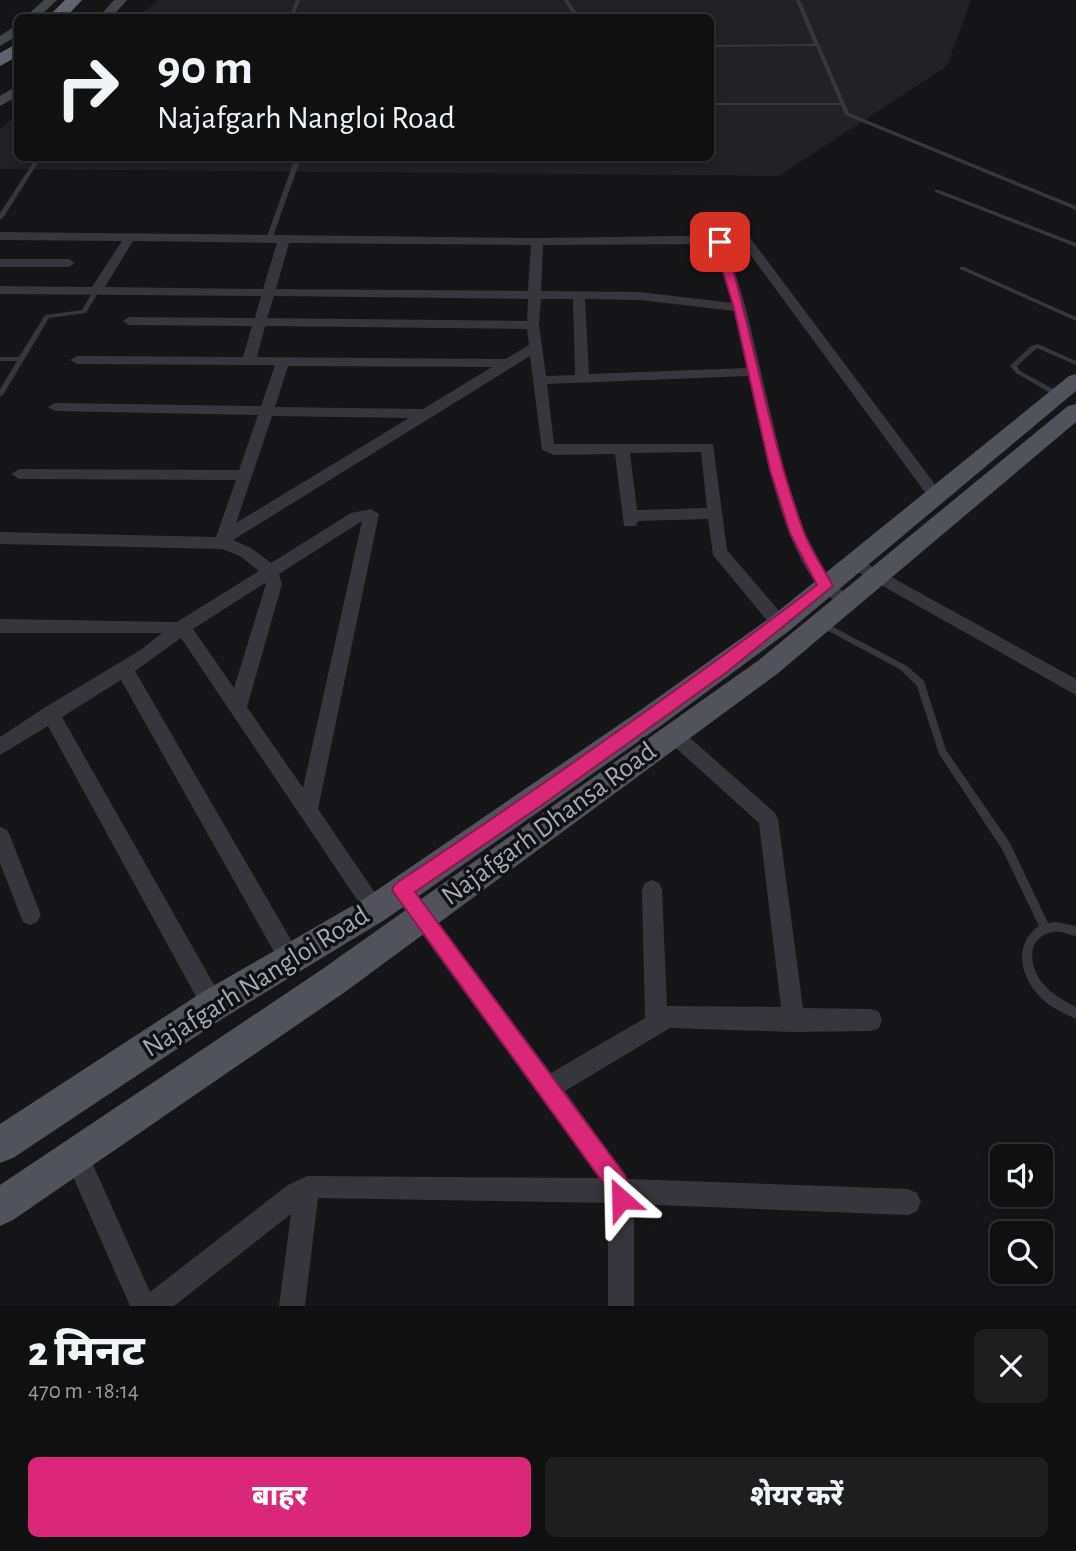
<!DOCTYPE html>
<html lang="hi">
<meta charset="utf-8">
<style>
:root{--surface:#101011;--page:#1e1e1f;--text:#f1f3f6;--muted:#9c9d9f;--line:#303031;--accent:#db2777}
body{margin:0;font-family:"Alegreya Sans","Noto Sans Devanagari",sans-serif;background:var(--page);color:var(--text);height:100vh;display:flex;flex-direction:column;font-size:26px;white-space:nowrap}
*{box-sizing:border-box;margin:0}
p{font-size:23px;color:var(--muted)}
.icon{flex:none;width:38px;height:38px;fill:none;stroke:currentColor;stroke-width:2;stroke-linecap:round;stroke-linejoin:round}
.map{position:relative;height:1306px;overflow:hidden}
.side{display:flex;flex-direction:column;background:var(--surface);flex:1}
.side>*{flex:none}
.guide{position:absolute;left:14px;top:14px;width:700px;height:147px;border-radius:10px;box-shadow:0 4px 10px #0003,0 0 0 2px var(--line);background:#101011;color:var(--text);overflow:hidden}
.buttons{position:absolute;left:990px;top:1144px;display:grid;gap:14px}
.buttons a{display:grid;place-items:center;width:63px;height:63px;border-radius:10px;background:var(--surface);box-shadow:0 4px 10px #0003,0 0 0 2px var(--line);font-size:35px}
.pin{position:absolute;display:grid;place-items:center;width:60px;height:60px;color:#fff;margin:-30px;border-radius:14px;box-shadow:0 4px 10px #0006}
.me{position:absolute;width:77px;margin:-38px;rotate:335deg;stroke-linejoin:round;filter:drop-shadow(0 0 5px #0008)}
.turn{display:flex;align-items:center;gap:24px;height:147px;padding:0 28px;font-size:32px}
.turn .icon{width:91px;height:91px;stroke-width:2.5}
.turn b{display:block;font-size:49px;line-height:60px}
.round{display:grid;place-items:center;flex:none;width:74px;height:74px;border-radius:10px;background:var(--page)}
.head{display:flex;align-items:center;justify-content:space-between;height:119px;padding:0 28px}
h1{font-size:42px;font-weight:800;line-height:52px}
.primary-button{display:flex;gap:14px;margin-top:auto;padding:14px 28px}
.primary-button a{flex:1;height:80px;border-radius:10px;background:var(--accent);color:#fff;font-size:28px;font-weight:800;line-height:80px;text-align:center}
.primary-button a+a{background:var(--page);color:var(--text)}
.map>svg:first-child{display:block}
</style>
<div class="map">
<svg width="1076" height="1306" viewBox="0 0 1076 1306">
<rect width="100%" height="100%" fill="#161517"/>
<polygon fill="#222124" points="159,0 971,0 947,66 779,176 0,169 0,129 17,114 18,158 710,158 710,18 137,17"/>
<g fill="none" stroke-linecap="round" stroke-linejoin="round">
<g fill="#36363c" fill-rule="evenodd">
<polygon points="296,0 300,0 293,18 289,18"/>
<polygon points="564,0 568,0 580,18 575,18"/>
<polygon points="796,0 800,0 849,113 1076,206 1076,210 845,115 841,105 710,105 710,103 840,103 816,46 710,47 710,45 814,44"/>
<polygon points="36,158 41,158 3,218 0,220 0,213"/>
<polygon points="295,158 301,158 272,239 267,240 266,239"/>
<polygon points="935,190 939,190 1076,243 1076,247 935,192"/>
<polygon points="960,267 964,267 1076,317 1076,321 960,269"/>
<polygon points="96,289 99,291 86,313 49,318 3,395 0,397 0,389 17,361 0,361 0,357 19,357 45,315 82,310 93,291"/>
<polygon points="1038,344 1076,361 1076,365 1037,348 1017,366 1020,371 1061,393 1061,397 1057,397 1016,373 1010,366 1031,346"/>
<path d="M 822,621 L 907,666 L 924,681 L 946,750 L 1010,843 L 1048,923 L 1056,922 L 1076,926 L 1076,936 C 1069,935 1061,931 1054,932 C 1028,936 1028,961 1040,980 C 1049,993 1063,1000 1076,1007 L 1076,1019 C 1068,1015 1058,1011 1051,1006 C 1024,988 1008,947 1039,926 L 1002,849 L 939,754 L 917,686 L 901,670 L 819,626 L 818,624 L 819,622 Z"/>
</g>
<g fill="#36363c" fill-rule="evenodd">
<path d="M 0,232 L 537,238 L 748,235 L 943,495 L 940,499 L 930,499 L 741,242 L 726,243 L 746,308 L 784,470 L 805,533 L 831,582 L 856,601 L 854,605 C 846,608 841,605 834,600 C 783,566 762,436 749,376 L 547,384 L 554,444 L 713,444 L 727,550 L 786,619 L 789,624 L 786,629 L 774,629 L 713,555 L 708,519 L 638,521 L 636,526 L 624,526 L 615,454 L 554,455 L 542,450 L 530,356 L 233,540 L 251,548 L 271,563 L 351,513 L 371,509 L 379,514 L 318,809 L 386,909 L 382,916 L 375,919 L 368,916 L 181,638 L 135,671 L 298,952 L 301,959 L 298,966 L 290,969 L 282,966 L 121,680 L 62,717 L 221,997 L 224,1005 L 221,1013 L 213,1016 L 205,1013 L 48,726 L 0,755 L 0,737 L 44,708 L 142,649 L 162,633 L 0,633 L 0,619 L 177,622 L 259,571 L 240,556 L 222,549 L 0,544 L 0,532 L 216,537 L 236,480 L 19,479 L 11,474 L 19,469 L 239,470 L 258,415 L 55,411 L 48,407 L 55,403 L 261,406 L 275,365 L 77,364 L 70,360 L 77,356 L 243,357 L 252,326 L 129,325 L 123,321 L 129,317 L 255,318 L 261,296 L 0,294 L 0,286 L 92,287 L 122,241 L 0,240 ZM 133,241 L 277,243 L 263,289 L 105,287 ZM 289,243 L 531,245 L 528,291 L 276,289 ZM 714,244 L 732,303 L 640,292 L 541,291 L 543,245 ZM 274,296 L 528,299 L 527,321 L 267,318 ZM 541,299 L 573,299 L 575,375 L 546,376 L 539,325 ZM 585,299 L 640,300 L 734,311 L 747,368 L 589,374 ZM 265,326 L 527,329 L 529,345 L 506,359 L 257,357 ZM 288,366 L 492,367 L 423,409 L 275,407 ZM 272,416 L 409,418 L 236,523 ZM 701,452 L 707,508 L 637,510 L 630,453 ZM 362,521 L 303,788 L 247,707 L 282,584 L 279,574 ZM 265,583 L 266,584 L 234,688 L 193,629 Z"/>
<polygon points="0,259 69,259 75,263 69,267 0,267"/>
<polygon points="855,557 1076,679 1076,695 849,567 847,563"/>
<polygon points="673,726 680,729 775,813 778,819 803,1008 871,1009 879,1012 882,1020 879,1028 871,1031 794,1032 670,1028 565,1091 628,1179 908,1189 917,1193 921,1202 917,1211 908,1215 634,1204 634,1306 608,1306 608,1203 318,1198 305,1306 279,1306 291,1214 174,1306 130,1306 64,1156 67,1147 76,1144 85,1147 150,1292 288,1185 307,1176 599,1178 395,897 392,890 395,883 402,880 409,883 551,1073 645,1018 642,890 645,883 652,880 659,883 662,890 667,1006 781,1007 759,823 666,739 664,734 666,729"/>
<polygon points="0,827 7,830 10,836 41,915 37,922 30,925 23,922 0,863"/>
</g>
<g fill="#44454c" fill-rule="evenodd">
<polygon points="44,0 57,0 38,18 24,18"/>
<polygon points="114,0 127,0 111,18 98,18"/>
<polygon points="18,24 18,35 0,46 0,36"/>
<polygon points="18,85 18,96 0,106 0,96"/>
</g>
<g fill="#52525c" fill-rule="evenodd">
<polygon points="1076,374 1076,391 789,631 662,725 386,919 225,1017 13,1158 0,1163 0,1124 201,993 364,899 642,709 771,617 1069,376"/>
<polygon points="1076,404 1076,422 777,674 345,992 13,1220 0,1226 0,1185 321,970 759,660 1068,406"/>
</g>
<g fill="#62636e" fill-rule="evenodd">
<polygon points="65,0 82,0 65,18 47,18"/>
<polygon points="18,43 18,56 0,66 0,53"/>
</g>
</g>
<path fill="#db2777" stroke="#8e194d" stroke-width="2" d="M 720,239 L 725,242 C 754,337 769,437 803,530 C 810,549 823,568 833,586 L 727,672 L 542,805 L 415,892 L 625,1175 L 632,1199 L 629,1207 L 621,1211 L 613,1207 L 607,1188 L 392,890 L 395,884 C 539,788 680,690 817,585 L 790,533 L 770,470 L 734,308 L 714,242 Z"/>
<g text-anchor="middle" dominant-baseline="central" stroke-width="7" stroke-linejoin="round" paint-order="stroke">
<g font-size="28" fill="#a7a9b8" stroke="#111012">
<text transform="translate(549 824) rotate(-36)">Najafgarh Dhansa Road</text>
<text transform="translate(256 982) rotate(-32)">Najafgarh Nangloi Road</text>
</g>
</g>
</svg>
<div class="buttons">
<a><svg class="icon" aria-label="sound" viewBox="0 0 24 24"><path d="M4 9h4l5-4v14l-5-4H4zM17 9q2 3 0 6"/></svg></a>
<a><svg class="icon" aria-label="search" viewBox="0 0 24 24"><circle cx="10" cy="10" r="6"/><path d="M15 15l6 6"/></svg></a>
</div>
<div class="pin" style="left:720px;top:242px;background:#d93025"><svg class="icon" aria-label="arrive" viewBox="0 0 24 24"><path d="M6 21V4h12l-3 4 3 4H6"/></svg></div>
<svg class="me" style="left:621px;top:1199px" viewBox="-20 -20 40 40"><path d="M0-17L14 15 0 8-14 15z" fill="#db2777" stroke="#fff" stroke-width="4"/></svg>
<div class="guide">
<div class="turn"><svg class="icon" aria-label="right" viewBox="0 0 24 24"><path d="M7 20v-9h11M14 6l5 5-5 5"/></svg><div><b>90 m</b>Najafgarh Nangloi Road</div></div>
</div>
</div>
<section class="side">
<div class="head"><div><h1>2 मिनट</h1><p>470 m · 18:14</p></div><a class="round"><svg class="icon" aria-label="close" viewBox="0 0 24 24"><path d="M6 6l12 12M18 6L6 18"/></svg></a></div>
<div class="primary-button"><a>बाहर</a><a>शेयर करें</a></div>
</section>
